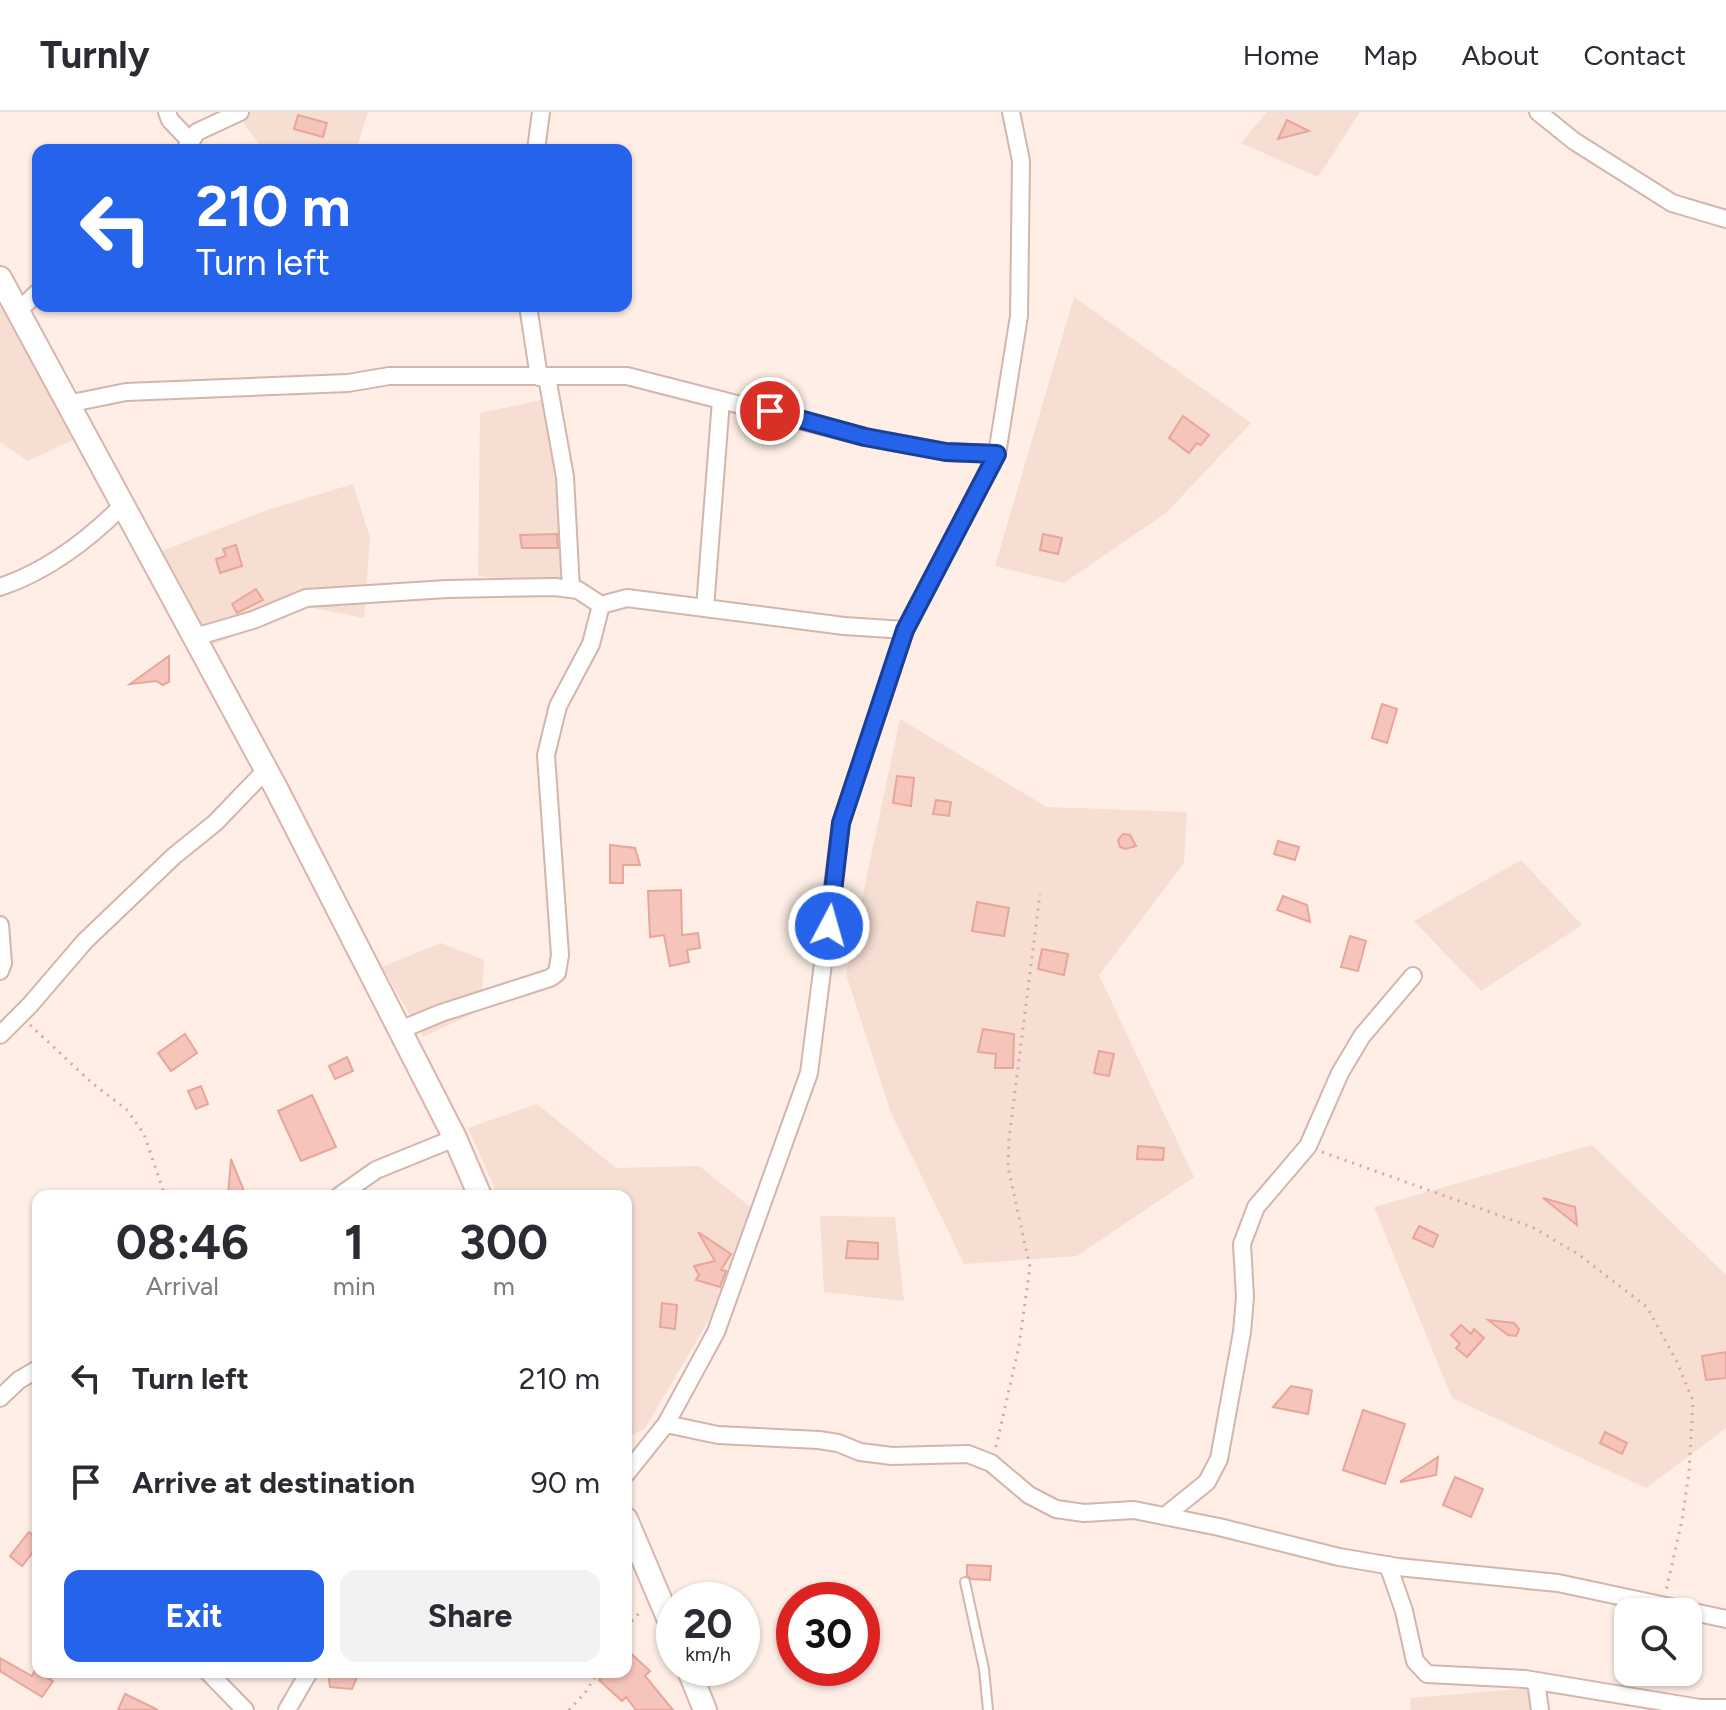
<!DOCTYPE html>
<style>
:root{--surface:#fff;--page:#f2f2f3;--text:#2b2b33;--muted:#7c7c81;--line:#e1e1e2;--accent:#2563eb}
body{margin:0;font-family:Figtree,sans-serif;background:var(--page);color:var(--text);height:100vh;display:flex;flex-direction:column;font-size:30px;white-space:nowrap}
*{box-sizing:border-box;margin:0}
p{font-size:26px;color:var(--muted)}
.icon{flex:none;width:44px;height:44px;fill:none;stroke:currentColor;stroke-width:2;stroke-linecap:round;stroke-linejoin:round}
.map{position:relative;flex:1;overflow:hidden}
.sheet{position:absolute;left:32px;top:1078px;width:600px;height:488px;display:flex;flex-direction:column;background:var(--surface);border-radius:16px;box-shadow:0 2px 6px #0004}
.sheet>*{flex:none}
.hud{position:absolute;left:32px;top:32px;width:600px;height:168px;border-radius:16px;box-shadow:0 2px 6px #0004;background:#2563eb;color:#fff;overflow:hidden}
.tools{position:absolute;left:1614px;top:1486px;display:grid;gap:16px}
.tools a{display:grid;place-items:center;width:88px;height:88px;border-radius:16px;background:var(--surface);box-shadow:0 2px 6px #0004;font-size:40px}
.speed{position:absolute;left:656px;top:1470px;display:flex;gap:16px;font-size:40px;font-weight:700;text-align:center}
.speed>*{display:grid;place-content:center;width:104px;height:104px;border-radius:50%;background:var(--surface);box-shadow:0 2px 6px #0004;line-height:1}
.speed small{font-size:20px;font-weight:400}
.speed .limit{border:12px solid #d22;background:#fff;color:#111}
.pin{position:absolute;display:grid;place-items:center;width:68px;height:68px;color:#fff;margin:-34px;border:4px solid #fff;border-radius:50%;box-shadow:0 2px 8px #0007}
.me{position:absolute;width:88px;margin:-44px;rotate:6deg;stroke-linejoin:round;filter:drop-shadow(0 0 6px #0008)}
.turn{display:flex;align-items:center;gap:28px;height:168px;padding:0 32px;font-size:36px}
.turn .icon{width:104px;height:104px;stroke-width:2.5}
.turn b{display:block;font-size:56px;line-height:68px}
.eta{display:flex;justify-content:space-evenly;align-items:center;height:136px;text-align:center}
.eta b{font-size:48px;font-weight:700;line-height:56px}
.action{display:flex;gap:16px;margin-top:auto;padding:16px 32px}
.action a{flex:1;height:92px;border-radius:16px;background:var(--accent);color:#fff;font-size:32px;font-weight:700;line-height:92px;text-align:center}
.action a+a{background:var(--page);color:var(--text)}
ul{padding:0;list-style:none}
li{display:flex;align-items:center;gap:24px;height:104px;padding:0 32px}
li div{flex:1}
li b{display:block;font-size:30px}
li em{font-style:normal}
header{display:flex;align-items:center;gap:48px;box-sizing:border-box;height:112px;padding:0 40px;background:var(--surface);border-bottom:2px solid var(--line)}
header strong{font-size:38px}
nav{display:flex;gap:44px;margin-inline-start:auto;font-size:28px}
.map>svg:first-child{display:block}
</style>
<header>
<strong>Turnly</strong>
<nav><a>Home</a><a>Map</a><a>About</a><a>Contact</a></nav>
</header>
<div class="map">
<svg width="1726" height="1598" viewBox="0 0 1726 1598">
<rect width="100%" height="100%" fill="#feeee5"/>
<g fill="#f6ded3">
<polygon points="239,0 368,0 356,38 263,38 238,3"/>
<polygon points="1267,0 1360,0 1318,65 1241,31"/>
<polygon points="1074,185 1251,311 1166,401 1064,471 995,454"/>
<polygon points="0,187 73,328 28,349 0,330"/>
<polygon points="547,287 573,473 478,464 480,301"/>
<polygon points="353,372 370,426 364,506 304,494 213,533 162,439 267,398"/>
<polygon points="900,607 1047,695 1187,700 1184,751 1099,863 1194,1065 1077,1144 964,1152 891,1001 846,862"/>
<polygon points="1521,748 1582,813 1481,879 1414,809"/>
<polygon points="441,831 484,848 481,898 423,925 382,855"/>
<polygon points="537,992 616,1056 699,1054 753,1097 718,1193 645,1316 626,1327 626,1084 498,1084 468,1016"/>
<polygon points="1592,1033 1726,1163 1726,1316 1646,1376 1452,1286 1374,1095"/>
<polygon points="820,1104 895,1105 904,1189 824,1180"/>
<polygon points="1531,1576 1531,1598 1411,1598 1410,1586"/>
</g>
<g fill="#f5c4bb" stroke="#e9a59a" stroke-width="2">
<polygon points="298,3 327,11 323,25 294,17"/>
<polygon points="1287,8 1309,19 1278,27"/>
<polygon points="1183,304 1209,323 1201,333 1197,331 1189,341 1169,326"/>
<polygon points="557,422 558,436 522,436 520,423"/>
<polygon points="1043,422 1062,426 1058,442 1040,438"/>
<polygon points="236,433 242,454 220,461 216,447 226,444 223,437"/>
<polygon points="256,477 263,488 237,501 232,492"/>
<polygon points="169,544 169,570 163,573 156,569 130,572"/>
<polygon points="1382,592 1397,597 1387,631 1372,626"/>
<polygon points="897,664 914,666 911,694 893,691"/>
<polygon points="936,688 951,690 949,704 933,702"/>
<polygon points="1123,722 1130,723 1136,734 1125,737 1120,735 1118,728"/>
<polygon points="1278,729 1299,735 1295,748 1274,742"/>
<polygon points="610,733 635,736 640,753 623,753 623,771 610,771"/>
<polygon points="681,778 682,823 698,821 700,836 687,838 689,850 670,854 664,823 650,825 648,779"/>
<polygon points="1283,784 1307,793 1310,810 1277,798"/>
<polygon points="977,790 1009,796 1004,824 972,819"/>
<polygon points="1350,824 1366,829 1358,859 1341,855"/>
<polygon points="1042,837 1068,842 1064,863 1038,857"/>
<polygon points="983,917 1014,922 1013,956 995,956 996,942 978,940"/>
<polygon points="185,922 197,941 171,959 158,941"/>
<polygon points="1099,939 1114,942 1109,964 1094,961"/>
<polygon points="347,945 353,959 335,967 329,954"/>
<polygon points="201,974 208,992 196,997 188,979"/>
<polygon points="312,983 336,1035 301,1049 278,999"/>
<polygon points="1138,1034 1164,1036 1163,1048 1137,1047"/>
<polygon points="231,1047 246,1084 228,1084"/>
<polygon points="1543,1086 1575,1095 1577,1113"/>
<polygon points="1419,1114 1438,1123 1433,1135 1413,1126"/>
<polygon points="698,1120 731,1142 721,1158 726,1159 720,1175 696,1168 699,1163 694,1154 715,1149"/>
<polygon points="848,1129 878,1131 878,1147 846,1146"/>
<polygon points="662,1191 677,1193 675,1217 660,1215"/>
<polygon points="1488,1208 1514,1211 1519,1217 1518,1220 1516,1224 1508,1223"/>
<polygon points="1461,1213 1471,1222 1474,1217 1484,1226 1467,1245 1456,1236 1460,1232 1451,1223"/>
<polygon points="1726,1240 1726,1266 1706,1268 1702,1244"/>
<polygon points="1291,1274 1312,1278 1308,1302 1273,1295"/>
<polygon points="1363,1298 1405,1312 1385,1372 1343,1358"/>
<polygon points="1605,1320 1627,1331 1622,1342 1600,1331"/>
<polygon points="1438,1345 1436,1363 1401,1370 1401,1369"/>
<polygon points="1455,1365 1483,1377 1471,1405 1443,1393"/>
<polygon points="29,1420 38,1427 38,1434 22,1454 10,1444"/>
<polygon points="967,1453 991,1454 990,1468 971,1467 967,1463"/>
<polygon points="626,1537 650,1559 645,1564 673,1598 636,1598 626,1585 622,1589 599,1568 606,1560 626,1560"/>
<polygon points="0,1546 32,1564 35,1558 53,1569 42,1585 0,1559"/>
<polygon points="328,1560 359,1560 352,1577 330,1575"/>
<polygon points="125,1582 158,1598 118,1598"/>
</g>
<g fill="none" stroke-linecap="round" stroke-linejoin="round">
<defs>
<polyline id="lane" points="965,1470 984,1557 988,1598"/>
<g id="street">
<polyline points="167,0 170,8 190,29"/>
<polyline points="1538,0 1574,29 1672,91 1726,107"/>
<polyline points="185,38 197,20 240,0"/>
<polyline points="536,38 541,0"/>
<polyline points="528,194 539,265"/>
<polyline points="17,200 38,180"/>
<polyline points="547,265 565,365 571,477"/>
<polyline points="67,292 126,280 348,271 389,264 627,264 865,325 946,340 997,342"/>
<path d="M 0,475 C 48,459 87,429 122,394"/>
<polyline points="705,496 721,288"/>
<polyline points="195,525 253,508 306,486 447,477 555,475 578,478 601,493"/>
<polyline points="0,813 3,851 0,859"/>
<polyline points="400,918 441,901 550,866 557,861 560,843 546,643 558,594 591,532 601,493 627,486 844,514 905,518"/>
<polyline points="0,923 30,893 85,829 174,744 215,711 266,658"/>
<polyline points="339,1084 376,1058 455,1026"/>
<polyline points="0,1286 19,1268 38,1257"/>
<polyline points="666,1312 718,1323 819,1328 838,1331 860,1340 892,1344 968,1342 991,1351 1029,1383 1056,1397 1084,1401 1134,1398 1219,1415 1339,1445 1398,1455 1558,1471 1726,1507"/>
<polyline points="626,1362 666,1312 716,1220 809,961 841,711 905,518 997,342 1019,204 1021,49 1011,0"/>
<polyline points="1166,1403 1207,1370 1219,1347 1242,1220 1245,1185 1242,1132 1256,1095 1308,1034 1340,961 1362,924 1413,864"/>
<polyline points="1388,1453 1404,1499 1415,1549 1427,1562 1525,1567 1700,1596 1726,1596"/>
<polyline points="208,1560 245,1598"/>
<polyline points="1536,1569 1540,1598"/>
<polyline points="287,1598 309,1560"/>
</g>
<g id="secondary">
<polyline points="0,166 276,676 455,1026 480,1084"/>
<polyline points="626,1407 674,1520"/>
<polyline points="688,1556 705,1598"/>
</g>
</defs>
<use href="#lane" stroke="#d3b5ad" stroke-width="12"/>
<use href="#street" stroke="#d3b5ad" stroke-width="20"/>
<use href="#secondary" stroke="#d9b5ac" stroke-width="26"/>
<g stroke="#dba69d" stroke-width="3" stroke-dasharray="2 6" stroke-linecap="butt">
<polyline points="30,913 92,971 127,998 144,1022 165,1084"/>
<polyline points="1322,1040 1532,1115 1578,1142 1647,1195 1677,1250 1693,1289 1689,1360 1682,1408 1666,1479"/>
<polyline points="996,1335 1019,1234 1030,1155 1008,1055 1009,1026 1040,782"/>
<polyline points="626,1515 642,1498"/>
<polyline points="569,1598 585,1581 598,1560"/>
</g>
<use href="#lane" stroke="#fff" stroke-width="8"/>
<use href="#street" stroke="#fff" stroke-width="16"/>
<use href="#secondary" stroke="#fff" stroke-width="22"/>
</g>
<g fill="none" stroke-linecap="round" stroke-linejoin="round">
<defs>
<polyline id="route" points="770,299 865,325 946,340 997,342 905,518 841,711 829,814"/>
</defs>
<use href="#route" stroke="#184099" stroke-width="20"/>
<use href="#route" stroke="#2563eb" stroke-width="14"/>
</g>
</svg>
<div class="tools">
<a><svg class="icon" aria-label="search" viewBox="0 0 24 24"><circle cx="10" cy="10" r="6"/><path d="M15 15l6 6"/></svg></a>
</div>
<div class="speed"><div>20<small>km/h</small></div><div class="limit">30</div></div>
<div class="pin" style="left:770px;top:299px;background:#d93025"><svg class="icon" aria-label="arrive" viewBox="0 0 24 24"><path d="M6 21V4h12l-3 4 3 4H6"/></svg></div>
<svg class="me" style="left:829px;top:814px" viewBox="-20 -20 40 40"><circle r="17" fill="#2563eb" stroke="#fff" stroke-width="3"/><path d="M0-11L8 9 0 5-8 9z" fill="#fff"/></svg>
<div class="hud">
<div class="turn"><svg class="icon" aria-label="left" viewBox="0 0 24 24"><path d="M17 20v-9H6M10 6l-5 5 5 5"/></svg><div><b>210 m</b>Turn left</div></div>
</div>
<section class="sheet">
<div class="eta">
<div><b>08:46</b><p>Arrival</p></div>
<div><b>1</b><p>min</p></div>
<div><b>300</b><p>m</p></div>
</div>
<ul>
<li><svg class="icon" aria-label="left" viewBox="0 0 24 24"><path d="M17 20v-9H6M10 6l-5 5 5 5"/></svg><div><b>Turn left</b></div><em>210 m</em></li>
<li><svg class="icon" aria-label="arrive" viewBox="0 0 24 24"><path d="M6 21V4h12l-3 4 3 4H6"/></svg><div><b>Arrive at destination</b></div><em>90 m</em></li>
</ul>
<div class="action"><a>Exit</a><a>Share</a></div>
</section>
</div>
